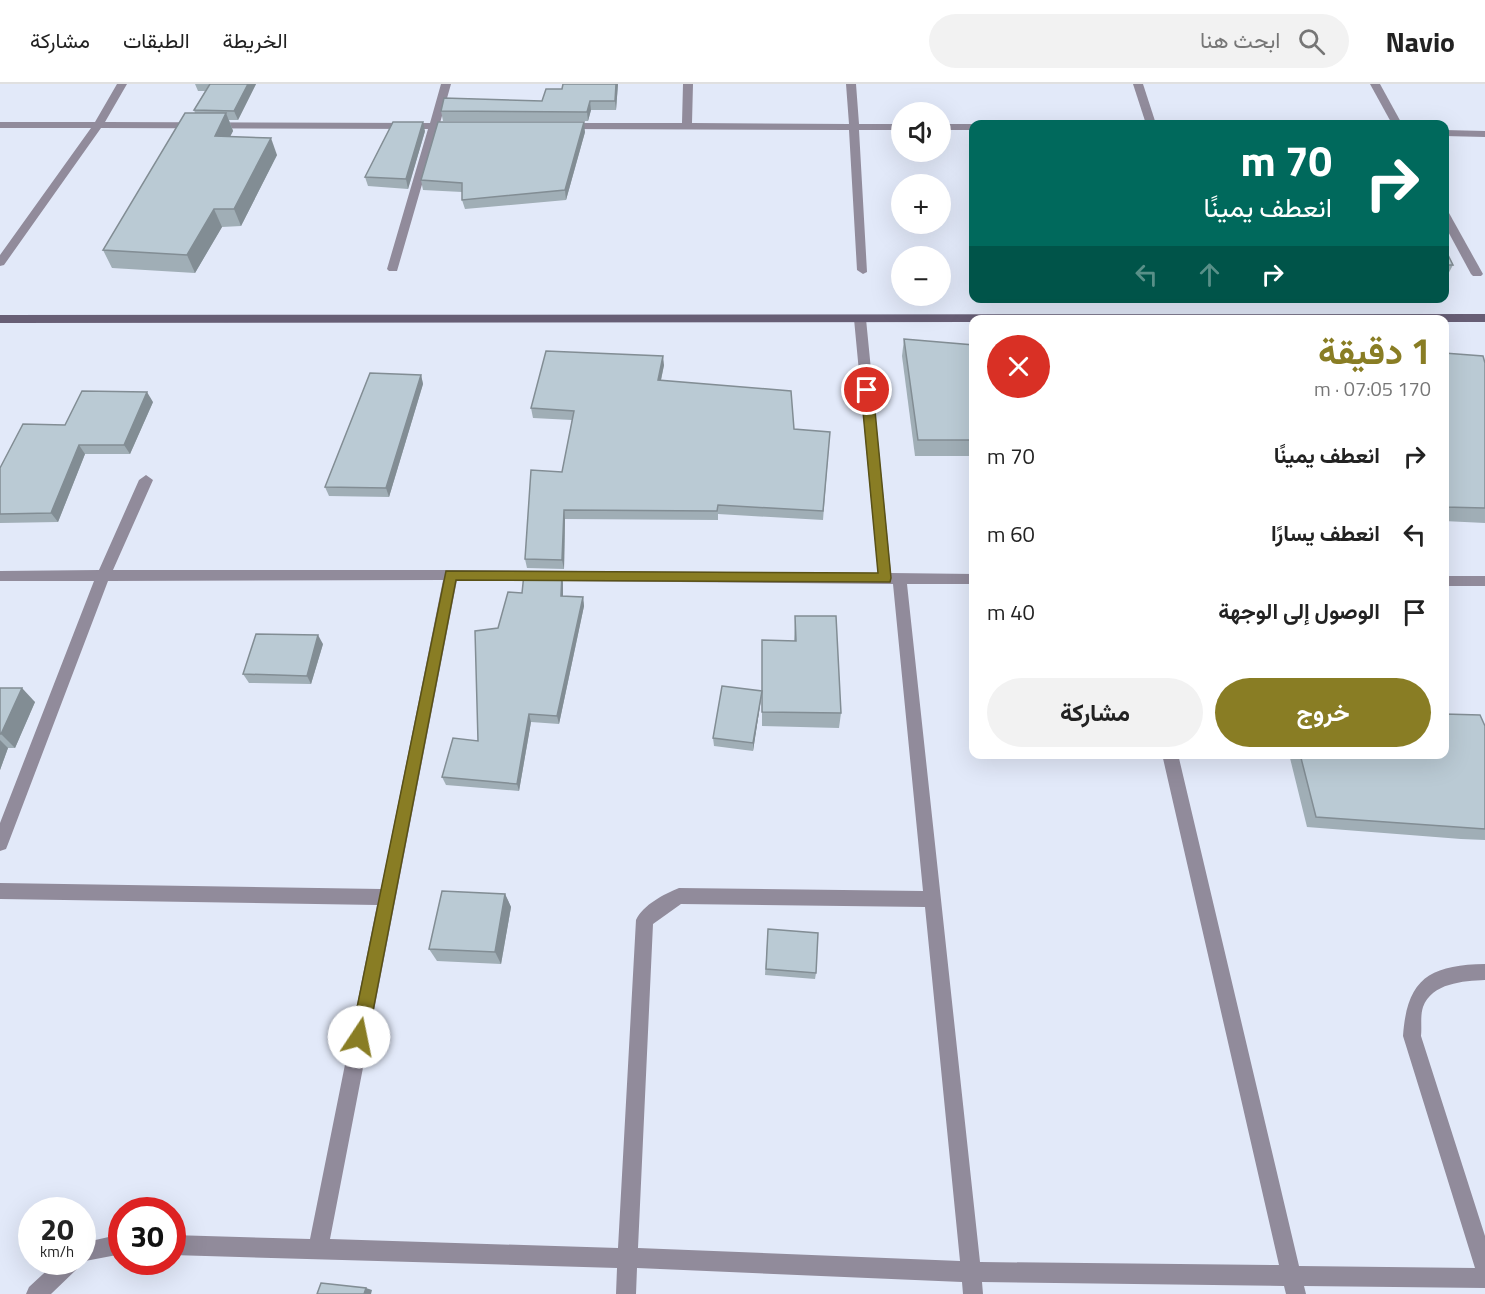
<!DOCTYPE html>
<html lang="ar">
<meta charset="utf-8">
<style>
:root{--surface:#fff;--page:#f2f2f2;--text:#222;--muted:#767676;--line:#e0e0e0;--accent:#897d24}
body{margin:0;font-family:"Titillium Web",Vazirmatn,sans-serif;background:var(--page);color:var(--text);direction:rtl;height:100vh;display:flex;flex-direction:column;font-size:22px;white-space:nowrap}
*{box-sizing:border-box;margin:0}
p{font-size:20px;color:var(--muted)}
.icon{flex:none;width:33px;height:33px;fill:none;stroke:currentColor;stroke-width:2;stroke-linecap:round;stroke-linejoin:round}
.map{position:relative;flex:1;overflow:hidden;direction:ltr}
.details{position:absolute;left:969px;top:231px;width:480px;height:444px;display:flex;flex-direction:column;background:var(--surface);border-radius:12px;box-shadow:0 6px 24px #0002;direction:rtl}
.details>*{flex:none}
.banner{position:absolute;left:969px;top:36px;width:480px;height:183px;border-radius:12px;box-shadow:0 6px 24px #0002;direction:rtl;background:#00695c;color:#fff;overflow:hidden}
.buttons{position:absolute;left:891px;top:18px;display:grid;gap:12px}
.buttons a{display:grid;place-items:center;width:60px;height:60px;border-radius:50%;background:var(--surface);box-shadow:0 6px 24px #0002;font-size:30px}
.speed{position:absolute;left:18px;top:1113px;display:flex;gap:12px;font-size:30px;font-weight:700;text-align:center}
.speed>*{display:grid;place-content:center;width:78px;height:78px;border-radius:50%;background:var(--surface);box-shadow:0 6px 24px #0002;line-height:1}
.speed small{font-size:15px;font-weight:400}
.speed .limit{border:9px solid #d22;background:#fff;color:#111}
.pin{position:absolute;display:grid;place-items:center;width:51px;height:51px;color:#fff;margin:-26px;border:3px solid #fff;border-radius:50%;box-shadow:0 2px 6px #0007}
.me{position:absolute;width:66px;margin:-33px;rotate:11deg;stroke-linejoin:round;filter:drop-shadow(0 0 4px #0008)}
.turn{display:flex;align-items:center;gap:21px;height:126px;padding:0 18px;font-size:27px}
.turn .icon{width:78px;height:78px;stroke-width:2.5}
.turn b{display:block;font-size:42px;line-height:51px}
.lanes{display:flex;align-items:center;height:57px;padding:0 18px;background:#0003;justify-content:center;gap:30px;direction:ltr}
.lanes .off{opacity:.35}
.round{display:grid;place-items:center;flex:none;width:63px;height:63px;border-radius:32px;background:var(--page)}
.summary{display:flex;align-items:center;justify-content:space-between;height:102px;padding:0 18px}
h1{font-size:36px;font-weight:700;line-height:45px;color:var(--accent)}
.action{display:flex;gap:12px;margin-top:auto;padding:12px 18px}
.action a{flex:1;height:69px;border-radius:36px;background:var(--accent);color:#fff;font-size:24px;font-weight:700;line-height:69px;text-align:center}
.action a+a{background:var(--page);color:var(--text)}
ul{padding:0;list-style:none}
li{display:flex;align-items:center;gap:18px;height:78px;padding:0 18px}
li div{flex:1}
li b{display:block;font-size:22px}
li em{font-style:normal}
header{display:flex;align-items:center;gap:36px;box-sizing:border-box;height:84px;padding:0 30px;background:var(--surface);border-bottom:2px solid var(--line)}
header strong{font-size:28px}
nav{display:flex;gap:33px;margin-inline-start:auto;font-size:21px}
.search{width:420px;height:54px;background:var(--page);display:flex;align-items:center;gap:15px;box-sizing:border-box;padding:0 21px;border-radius:33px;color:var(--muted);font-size:22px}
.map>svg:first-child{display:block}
</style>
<header>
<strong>Navio</strong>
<div class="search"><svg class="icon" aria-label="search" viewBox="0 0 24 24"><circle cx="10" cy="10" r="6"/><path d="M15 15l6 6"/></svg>ابحث هنا</div>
<nav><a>الخريطة</a><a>الطبقات</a><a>مشاركة</a></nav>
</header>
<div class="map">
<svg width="1485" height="1210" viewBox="0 0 1485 1210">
<rect width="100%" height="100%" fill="#e2e9f9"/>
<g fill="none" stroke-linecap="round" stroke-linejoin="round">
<g fill="#918b9b" fill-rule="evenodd">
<polygon points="117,0 127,0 105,38 430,39 441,0 451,0 440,39 456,39 461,42 456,45 438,45 397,187 389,187 387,185 428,45 101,44 4,181 0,182 0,171 91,44 0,44 0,38 95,38"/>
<polygon points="683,0 693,0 692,39 849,40 846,0 856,0 859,40 902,40 902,46 859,46 867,188 863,190 857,186 849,46 564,45 559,42 564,39 682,39"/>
<polygon points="1133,0 1143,0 1156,40 1146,40"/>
<polygon points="1370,0 1380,0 1402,40 1392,40"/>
<polygon points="940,40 976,40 974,40 974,46 940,46"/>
<polygon points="1444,46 1485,47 1485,53 1444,52"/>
<polygon points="1444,126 1449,129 1483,190 1481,192 1473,192 1471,190 1444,140"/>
<path d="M 860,231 L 866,235 L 891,489 L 974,490 L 974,500 L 907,500 L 980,1178 L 1279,1181 L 1162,670 L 1178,670 L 1299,1182 L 1475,1184 L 1403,952 C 1407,895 1429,881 1485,880 L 1485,896 C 1463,897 1432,899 1423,923 C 1420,932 1422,943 1421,952 L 1485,1152 L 1485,1204 L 1304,1202 L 1306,1210 L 1286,1210 L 1284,1202 L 982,1198 L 983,1210 L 963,1210 L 962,1198 L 637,1184 L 636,1210 L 616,1210 L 617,1184 L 172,1171 L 172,1151 L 310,1155 L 377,821 L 0,815 L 0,799 L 381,805 L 443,496 L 108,497 L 8,760 L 6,765 L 0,767 L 0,739 L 94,497 L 0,497 L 0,487 L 99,486 L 139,396 L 146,391 L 153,396 L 113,486 L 451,486 L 878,489 L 854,235 ZM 457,496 L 893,500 L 923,807 L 679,804 C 664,810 643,821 636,836 L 618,1164 L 330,1155 ZM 681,820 L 925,823 L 960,1177 L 638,1164 L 653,840 Z"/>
<rect x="1444" y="492" width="41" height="10"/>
<polygon points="122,1150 122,1170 80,1178 77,1185 51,1210 26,1210 29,1203 56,1178 82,1178 82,1159"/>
</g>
<polygon fill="#675e75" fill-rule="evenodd" points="1485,230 1485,238 1444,238 1444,236 974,236 974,238 0,239 0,231"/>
</g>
<g fill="#a0aeb6">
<polygon points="195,0 256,0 238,36 229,36 233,47 230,52 277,71 241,142 222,143 195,189 112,184 103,166 195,29 194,26 205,7 198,7"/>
<polygon points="563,0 618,0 616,26 591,26 588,37 443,37 441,27 542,17 562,5"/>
<polygon points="425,47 408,105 368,102 365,93"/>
<polygon points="585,48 566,116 465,125 462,116 462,108 423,106 421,96"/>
<polygon points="1444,163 1453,181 1446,194 1444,194"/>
<polygon points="904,255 974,261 974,372 915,372 902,272"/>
<polygon points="1444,269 1485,279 1485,439 1444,437"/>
<polygon points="664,281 661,296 794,345 830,348 823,436 718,430 718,436 565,435 564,485 527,484 525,475 562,388 572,336 533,334 531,324"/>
<polygon points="421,291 423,300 389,413 329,412 325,403"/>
<polygon points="153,318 130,370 85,370 58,438 0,439 0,384 65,341"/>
<polygon points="563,499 563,512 583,513 584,522 559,640 531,638 519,707 446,701 442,693 478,657 498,544 522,509"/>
<polygon points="795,532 841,629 839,644 762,642 762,556 794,557"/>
<polygon points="323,560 311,600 249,599 243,590"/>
<polygon points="0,604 35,618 15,664 8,664 0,686"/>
<polygon points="762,607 761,615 753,667 714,662 713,654"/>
<polygon points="1485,642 1485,756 1461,755 1307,743 1289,670 1444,670"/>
<polygon points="505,810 511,823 501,880 437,877 429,865"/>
<polygon points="768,845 816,889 815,895 765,891"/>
</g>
<g fill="#828d94">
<polygon points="248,0 256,0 238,36 234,27"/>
<polygon points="616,0 618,0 616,26 615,17"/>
<polygon points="590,17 591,26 588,37 587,28"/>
<polygon points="226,29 233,47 222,69 215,52"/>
<polygon points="423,38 425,47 408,105 406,95"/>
<polygon points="584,38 585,48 566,116 565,106"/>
<polygon points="271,54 277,71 241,142 234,125"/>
<polygon points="214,125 222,143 195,189 187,171"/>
<polygon points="663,272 664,281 659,305 658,296"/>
<polygon points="421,291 423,300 389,413 386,404"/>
<polygon points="147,308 153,318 130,370 124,361"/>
<polygon points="79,361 85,370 58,438 51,429"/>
<polygon points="564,426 565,435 564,485 562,476"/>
<polygon points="562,490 563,499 563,520 561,512"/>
<polygon points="583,513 584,522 559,640 557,632"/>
<polygon points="318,551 323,560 311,600 307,592"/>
<polygon points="22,604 35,618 15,664 1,650"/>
<polygon points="762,607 761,615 753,667 753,659"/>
<polygon points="529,630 531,638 519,707 517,700"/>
<polygon points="0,656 8,664 0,686"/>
<polygon points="505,810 511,823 501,880 495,868"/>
<polygon points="366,1204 372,1206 371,1210 364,1210"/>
</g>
<g fill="#bacad4" stroke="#828d94" stroke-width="1.5">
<polygon points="210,0 248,0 234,27 194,26"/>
<polygon points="563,0 616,0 615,17 590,17 587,28 441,27 444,14 542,17 546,5 562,5"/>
<polygon points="185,29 226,29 215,52 271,54 234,125 214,125 187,171 103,166"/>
<polygon points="393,38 423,38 406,95 365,93"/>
<polygon points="438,38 584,38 565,106 462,116 462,99 421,96"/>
<polygon points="1444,163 1453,181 1444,181"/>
<polygon points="904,255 974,261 974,356 918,356"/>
<polygon points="546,267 663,272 658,296 791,307 794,345 830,348 823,427 718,421 717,427 564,426 562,476 525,475 531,386 562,388 574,327 531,324"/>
<polygon points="1444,269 1483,272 1485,279 1485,424 1444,423"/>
<polygon points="370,289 421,291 386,404 325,403"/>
<polygon points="82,307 147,308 124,361 79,361 51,429 0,430 0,384 23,340 65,341"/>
<polygon points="524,490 562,490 561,512 583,513 557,632 529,630 517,700 442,693 453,654 478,657 475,547 498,544 508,508 522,509"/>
<polygon points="795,532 836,532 841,629 762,628 762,556 796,557"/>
<polygon points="256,550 318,551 307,592 243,590"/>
<polygon points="722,602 762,607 753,659 713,654"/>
<polygon points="0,604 22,604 1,650 0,650"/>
<polygon points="1444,630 1480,631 1485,642 1485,745 1316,733 1300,670 1444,670"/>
<polygon points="442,807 505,810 495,868 429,865"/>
<polygon points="768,845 818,849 816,889 766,885"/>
<polygon points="321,1199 366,1204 364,1210 317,1210"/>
</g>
<polygon fill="#897d24" stroke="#595117" stroke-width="1.5" points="867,302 873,306 891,494 890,498 456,496 368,953 365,959 359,962 354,959 351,953 446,487 878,489 861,306"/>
</svg>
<div class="buttons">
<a><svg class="icon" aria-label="sound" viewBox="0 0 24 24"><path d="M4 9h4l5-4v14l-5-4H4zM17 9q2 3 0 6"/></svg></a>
<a>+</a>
<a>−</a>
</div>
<div class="speed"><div>20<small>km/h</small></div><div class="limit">30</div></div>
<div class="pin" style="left:867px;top:306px;background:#d93025"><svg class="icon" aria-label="arrive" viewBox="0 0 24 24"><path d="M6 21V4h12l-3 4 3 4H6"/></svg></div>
<svg class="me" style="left:359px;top:953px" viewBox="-20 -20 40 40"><circle r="19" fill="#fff"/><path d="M0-13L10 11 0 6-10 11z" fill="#897d24"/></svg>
<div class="banner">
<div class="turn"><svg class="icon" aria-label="right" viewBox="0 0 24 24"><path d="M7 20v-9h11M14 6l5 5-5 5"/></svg><div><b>70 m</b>انعطف يمينًا</div></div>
<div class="lanes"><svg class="icon off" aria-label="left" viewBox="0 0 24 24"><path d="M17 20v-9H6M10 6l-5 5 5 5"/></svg><svg class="icon off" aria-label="ahead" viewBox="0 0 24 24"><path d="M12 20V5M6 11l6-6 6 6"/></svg><svg class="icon" aria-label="right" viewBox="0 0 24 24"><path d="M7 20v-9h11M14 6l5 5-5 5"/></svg></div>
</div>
<section class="details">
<div class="summary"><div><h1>1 دقيقة</h1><p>170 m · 07:05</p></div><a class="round" style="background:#d93025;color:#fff"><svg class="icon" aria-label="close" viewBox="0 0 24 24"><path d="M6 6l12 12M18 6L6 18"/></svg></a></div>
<ul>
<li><svg class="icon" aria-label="right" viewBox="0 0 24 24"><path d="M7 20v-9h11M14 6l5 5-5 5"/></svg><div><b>انعطف يمينًا</b></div><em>70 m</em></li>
<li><svg class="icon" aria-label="left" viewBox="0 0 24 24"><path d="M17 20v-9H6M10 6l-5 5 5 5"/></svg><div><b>انعطف يسارًا</b></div><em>60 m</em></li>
<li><svg class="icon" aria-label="arrive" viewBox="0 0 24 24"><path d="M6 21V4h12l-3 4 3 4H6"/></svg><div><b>الوصول إلى الوجهة</b></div><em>40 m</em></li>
</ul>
<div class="action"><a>خروج</a><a>مشاركة</a></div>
</section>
</div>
